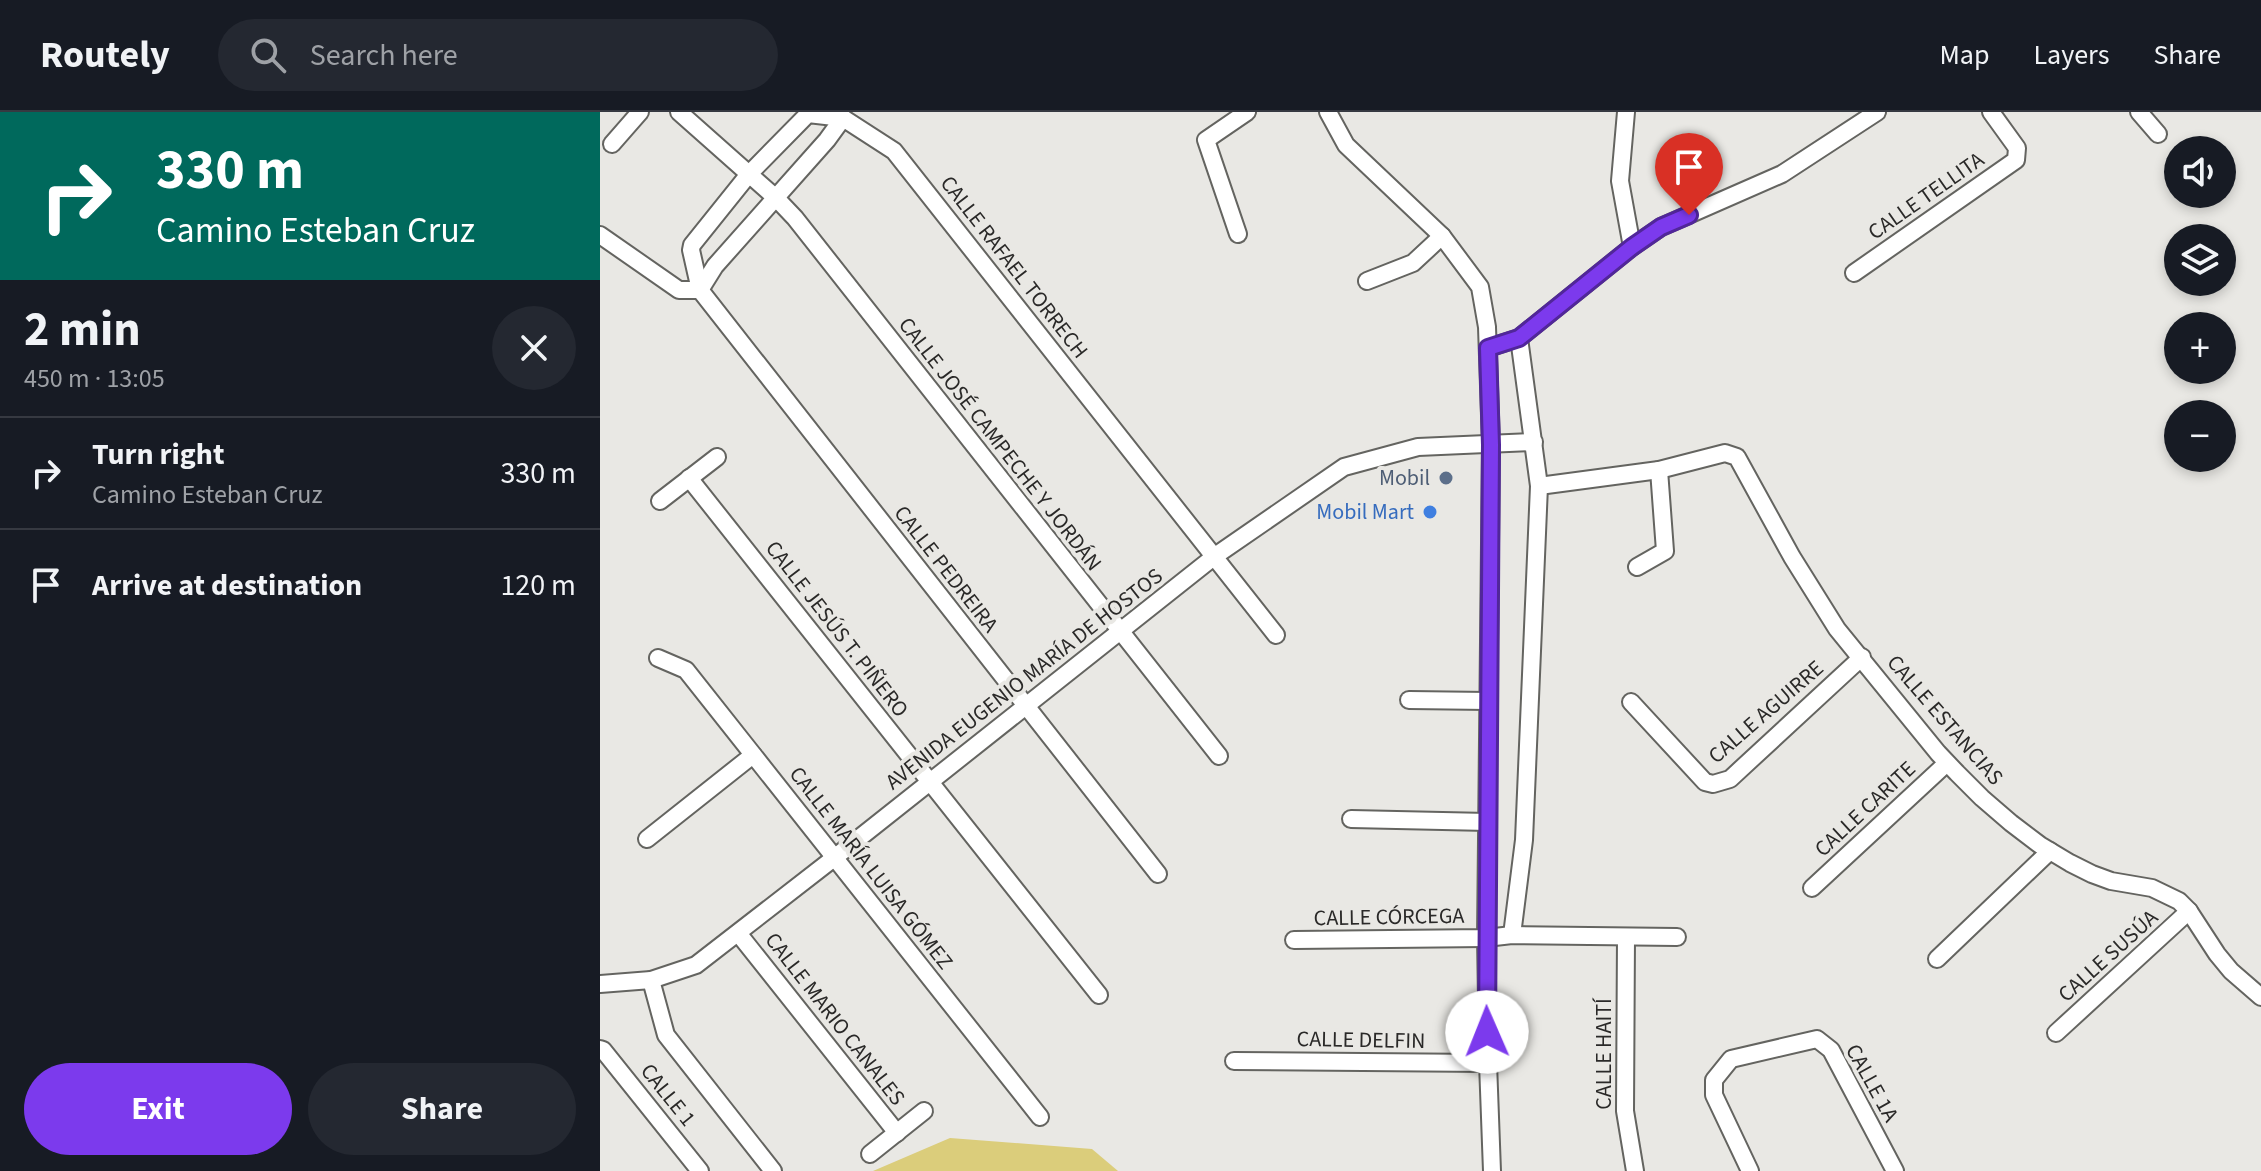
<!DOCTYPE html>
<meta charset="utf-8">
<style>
:root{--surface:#171b24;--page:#242831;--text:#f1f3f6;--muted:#9ea1a6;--line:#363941;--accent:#7c3aed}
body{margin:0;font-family:"Source Sans 3",sans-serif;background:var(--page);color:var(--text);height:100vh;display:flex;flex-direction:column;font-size:30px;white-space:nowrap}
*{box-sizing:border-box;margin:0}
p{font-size:26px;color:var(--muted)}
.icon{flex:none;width:44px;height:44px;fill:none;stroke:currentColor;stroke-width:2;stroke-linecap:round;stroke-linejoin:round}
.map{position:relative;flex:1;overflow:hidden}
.details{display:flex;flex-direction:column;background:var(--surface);width:600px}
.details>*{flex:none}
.guide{background:#00695c;color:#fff;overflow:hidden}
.fabs{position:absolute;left:1564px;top:24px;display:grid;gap:16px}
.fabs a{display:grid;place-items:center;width:72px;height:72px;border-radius:50%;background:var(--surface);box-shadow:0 4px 12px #0003;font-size:40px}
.pin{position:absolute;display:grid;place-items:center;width:68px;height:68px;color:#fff;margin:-82px -34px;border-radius:50% 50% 50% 0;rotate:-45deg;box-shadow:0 0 8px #0007}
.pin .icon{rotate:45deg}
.me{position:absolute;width:88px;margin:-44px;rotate:359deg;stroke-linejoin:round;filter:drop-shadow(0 0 6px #0008)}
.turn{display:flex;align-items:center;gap:28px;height:168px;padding:0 24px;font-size:36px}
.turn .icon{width:104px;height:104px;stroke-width:2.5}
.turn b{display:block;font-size:56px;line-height:68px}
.round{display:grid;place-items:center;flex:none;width:84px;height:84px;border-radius:42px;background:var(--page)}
.summary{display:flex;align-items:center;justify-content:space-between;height:136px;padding:0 24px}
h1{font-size:48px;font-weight:700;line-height:60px}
.action{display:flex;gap:16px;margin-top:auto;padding:16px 24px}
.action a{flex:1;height:92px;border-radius:48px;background:var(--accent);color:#fff;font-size:32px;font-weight:700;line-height:92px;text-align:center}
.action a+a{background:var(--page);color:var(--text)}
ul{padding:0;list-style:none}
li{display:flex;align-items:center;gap:24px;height:112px;padding:0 24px;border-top:2px solid var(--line)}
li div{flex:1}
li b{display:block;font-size:30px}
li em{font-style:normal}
header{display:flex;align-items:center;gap:48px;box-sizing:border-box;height:112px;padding:0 40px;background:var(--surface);border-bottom:2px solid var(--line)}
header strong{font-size:38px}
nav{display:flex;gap:44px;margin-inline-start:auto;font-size:28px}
.search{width:560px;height:72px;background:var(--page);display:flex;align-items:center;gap:20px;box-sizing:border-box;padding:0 28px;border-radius:44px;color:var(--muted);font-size:30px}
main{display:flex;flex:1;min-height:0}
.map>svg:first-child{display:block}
</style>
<header>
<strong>Routely</strong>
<div class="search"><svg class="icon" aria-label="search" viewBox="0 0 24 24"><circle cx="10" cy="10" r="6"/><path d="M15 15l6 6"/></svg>Search here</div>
<nav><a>Map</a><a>Layers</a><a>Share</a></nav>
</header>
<main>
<section class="details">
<div class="guide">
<div class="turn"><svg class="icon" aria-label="right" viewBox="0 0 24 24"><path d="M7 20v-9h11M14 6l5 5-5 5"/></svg><div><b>330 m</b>Camino Esteban Cruz</div></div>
</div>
<div class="summary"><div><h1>2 min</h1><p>450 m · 13:05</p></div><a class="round"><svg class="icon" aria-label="close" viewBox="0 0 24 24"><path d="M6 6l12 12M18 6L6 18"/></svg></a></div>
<ul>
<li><svg class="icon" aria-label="right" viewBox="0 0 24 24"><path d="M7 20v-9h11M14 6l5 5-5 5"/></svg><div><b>Turn right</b><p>Camino Esteban Cruz</p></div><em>330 m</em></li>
<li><svg class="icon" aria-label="arrive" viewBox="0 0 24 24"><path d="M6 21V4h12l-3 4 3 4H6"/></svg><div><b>Arrive at destination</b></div><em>120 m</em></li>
</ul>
<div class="action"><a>Exit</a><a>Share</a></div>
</section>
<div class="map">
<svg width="1661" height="1059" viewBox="0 0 1661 1059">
<rect width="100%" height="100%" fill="#e9e8e4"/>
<polygon fill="#dbcd7b" points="350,1026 492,1037 518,1059 273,1059"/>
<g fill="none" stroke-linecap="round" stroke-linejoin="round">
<defs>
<g id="minor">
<polyline points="79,0 176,86 195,106 619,644"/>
<polyline points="728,0 746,33 842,124 880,175 887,215 891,333 886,826 888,951 892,1059"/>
<polyline points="1026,0 1020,69 1032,135"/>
<polyline points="1539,0 1558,22"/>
<polyline points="243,6 208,2 149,62 92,133 91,138 100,178 558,762"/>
<polyline points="12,32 40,0"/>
<polyline points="638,122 606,28 647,0"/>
<polyline points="0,123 79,178 100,178"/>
<polyline points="1254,161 1416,48 1417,36 1391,0"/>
<polyline points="767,169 813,151 842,124"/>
<polyline points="100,178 115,154 227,28 243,6 294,39 676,523"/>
<polyline points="888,236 919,226 1032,135 1061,115 1182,62 1277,0"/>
<polyline points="89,366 499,883"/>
<polyline points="939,374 1059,358 1125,341 1137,345 1192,445 1237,517 1338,641 1357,661 1382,686 1411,711 1440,733 1470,751 1492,762 1511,769 1552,776 1579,789 1589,799 1617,842 1631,859 1661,885"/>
<polyline points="60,389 117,345"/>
<polyline points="1037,455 1065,439 1059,358"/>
<polyline points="58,546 86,558 440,1005"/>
<polyline points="809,588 888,589"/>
<polyline points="1031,590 1105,670 1113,672 1130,667 1262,545"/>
<polyline points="751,707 888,710"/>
<polyline points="47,727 153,643"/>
<polyline points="1212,776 1347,651"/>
<polyline points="138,821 297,1021"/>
<polyline points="912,823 924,728 939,374 919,226"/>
<polyline points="1026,825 1025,999 1035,1059"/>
<polyline points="694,828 886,826 912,823 1077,825"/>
<polyline points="1337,847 1450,739"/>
<polyline points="51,868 66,923 173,1059"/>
<polyline points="0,872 51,868 96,853 234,746 615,444 744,355 818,335 934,330"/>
<polyline points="1456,921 1589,799"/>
<polyline points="0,937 3,938 100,1059"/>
<polyline points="634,949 888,951"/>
<polyline points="270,1042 324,999"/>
<polyline points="1150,1059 1114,983 1114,968 1131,947 1217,927 1231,938 1295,1059"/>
</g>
</defs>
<use href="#minor" stroke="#646460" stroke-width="20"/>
<use href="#minor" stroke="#fff" stroke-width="16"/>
</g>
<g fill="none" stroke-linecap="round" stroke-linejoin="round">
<defs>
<polyline id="route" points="887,920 891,333 888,236 919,226 1032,135 1061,115 1089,103"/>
</defs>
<use href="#route" stroke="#51269a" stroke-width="20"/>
<use href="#route" stroke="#7c3aed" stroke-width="14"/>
</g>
<circle fill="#5c6f8a" stroke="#e9e8e4" stroke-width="3" cx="846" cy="366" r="8"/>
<circle fill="#3f7fe0" stroke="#e9e8e4" stroke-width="3" cx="830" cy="400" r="8"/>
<g text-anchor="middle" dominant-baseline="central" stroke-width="8" stroke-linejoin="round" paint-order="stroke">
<g font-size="22" fill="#2a2928" stroke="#e9e8e4">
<text transform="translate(1326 84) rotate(-35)">CALLE TELLITA</text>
<text transform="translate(414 155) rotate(52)">CALLE RAFAEL TORRECH</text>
<text transform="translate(400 332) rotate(52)">CALLE JOSÉ CAMPECHE Y JORDÁN</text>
<text transform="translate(346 457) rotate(52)">CALLE PEDREIRA</text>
<text transform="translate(237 517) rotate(52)">CALLE JESÚS T. PIÑERO</text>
<text transform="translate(424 567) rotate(-38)">AVENIDA EUGENIO MARÍA DE HOSTOS</text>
<text transform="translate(1166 600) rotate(-41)">CALLE AGUIRRE</text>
<text transform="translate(1345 608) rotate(49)">CALLE ESTANCIAS</text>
<text transform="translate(1265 697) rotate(-43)">CALLE CARITE</text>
<text transform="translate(271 756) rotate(52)">CALLE MARÍA LUISA GÓMEZ</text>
<text transform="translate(789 805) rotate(-1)">CALLE CÓRCEGA</text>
<text transform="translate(1508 844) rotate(-42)">CALLE SUSÚA</text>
<text transform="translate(235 907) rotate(52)">CALLE MARIO CANALES</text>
<text transform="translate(761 928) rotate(1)">CALLE DELFIN</text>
<text transform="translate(1004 942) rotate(-90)">CALLE HAITÍ</text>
<text transform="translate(1272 971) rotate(61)">CALLE 1A</text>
<text transform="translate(68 983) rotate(51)">CALLE 1</text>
</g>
<g font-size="22" fill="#4e5e75" stroke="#e9e8e4" text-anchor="end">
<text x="830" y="366">Mobil</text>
</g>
<g font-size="22" fill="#366cbe" stroke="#e9e8e4" text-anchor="end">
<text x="814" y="400">Mobil Mart</text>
</g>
</g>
</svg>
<div class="fabs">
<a><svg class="icon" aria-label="sound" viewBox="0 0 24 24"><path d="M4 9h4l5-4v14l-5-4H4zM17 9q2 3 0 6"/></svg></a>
<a><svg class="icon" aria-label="layers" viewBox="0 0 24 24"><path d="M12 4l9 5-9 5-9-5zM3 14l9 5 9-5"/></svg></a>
<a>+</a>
<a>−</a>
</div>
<div class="pin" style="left:1089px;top:103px;background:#d93025"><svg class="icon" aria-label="arrive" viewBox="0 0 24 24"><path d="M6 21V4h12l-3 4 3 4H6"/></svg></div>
<svg class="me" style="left:887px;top:920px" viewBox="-20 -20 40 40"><circle r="19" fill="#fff"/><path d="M0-13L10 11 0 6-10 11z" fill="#7c3aed"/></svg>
</div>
</main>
